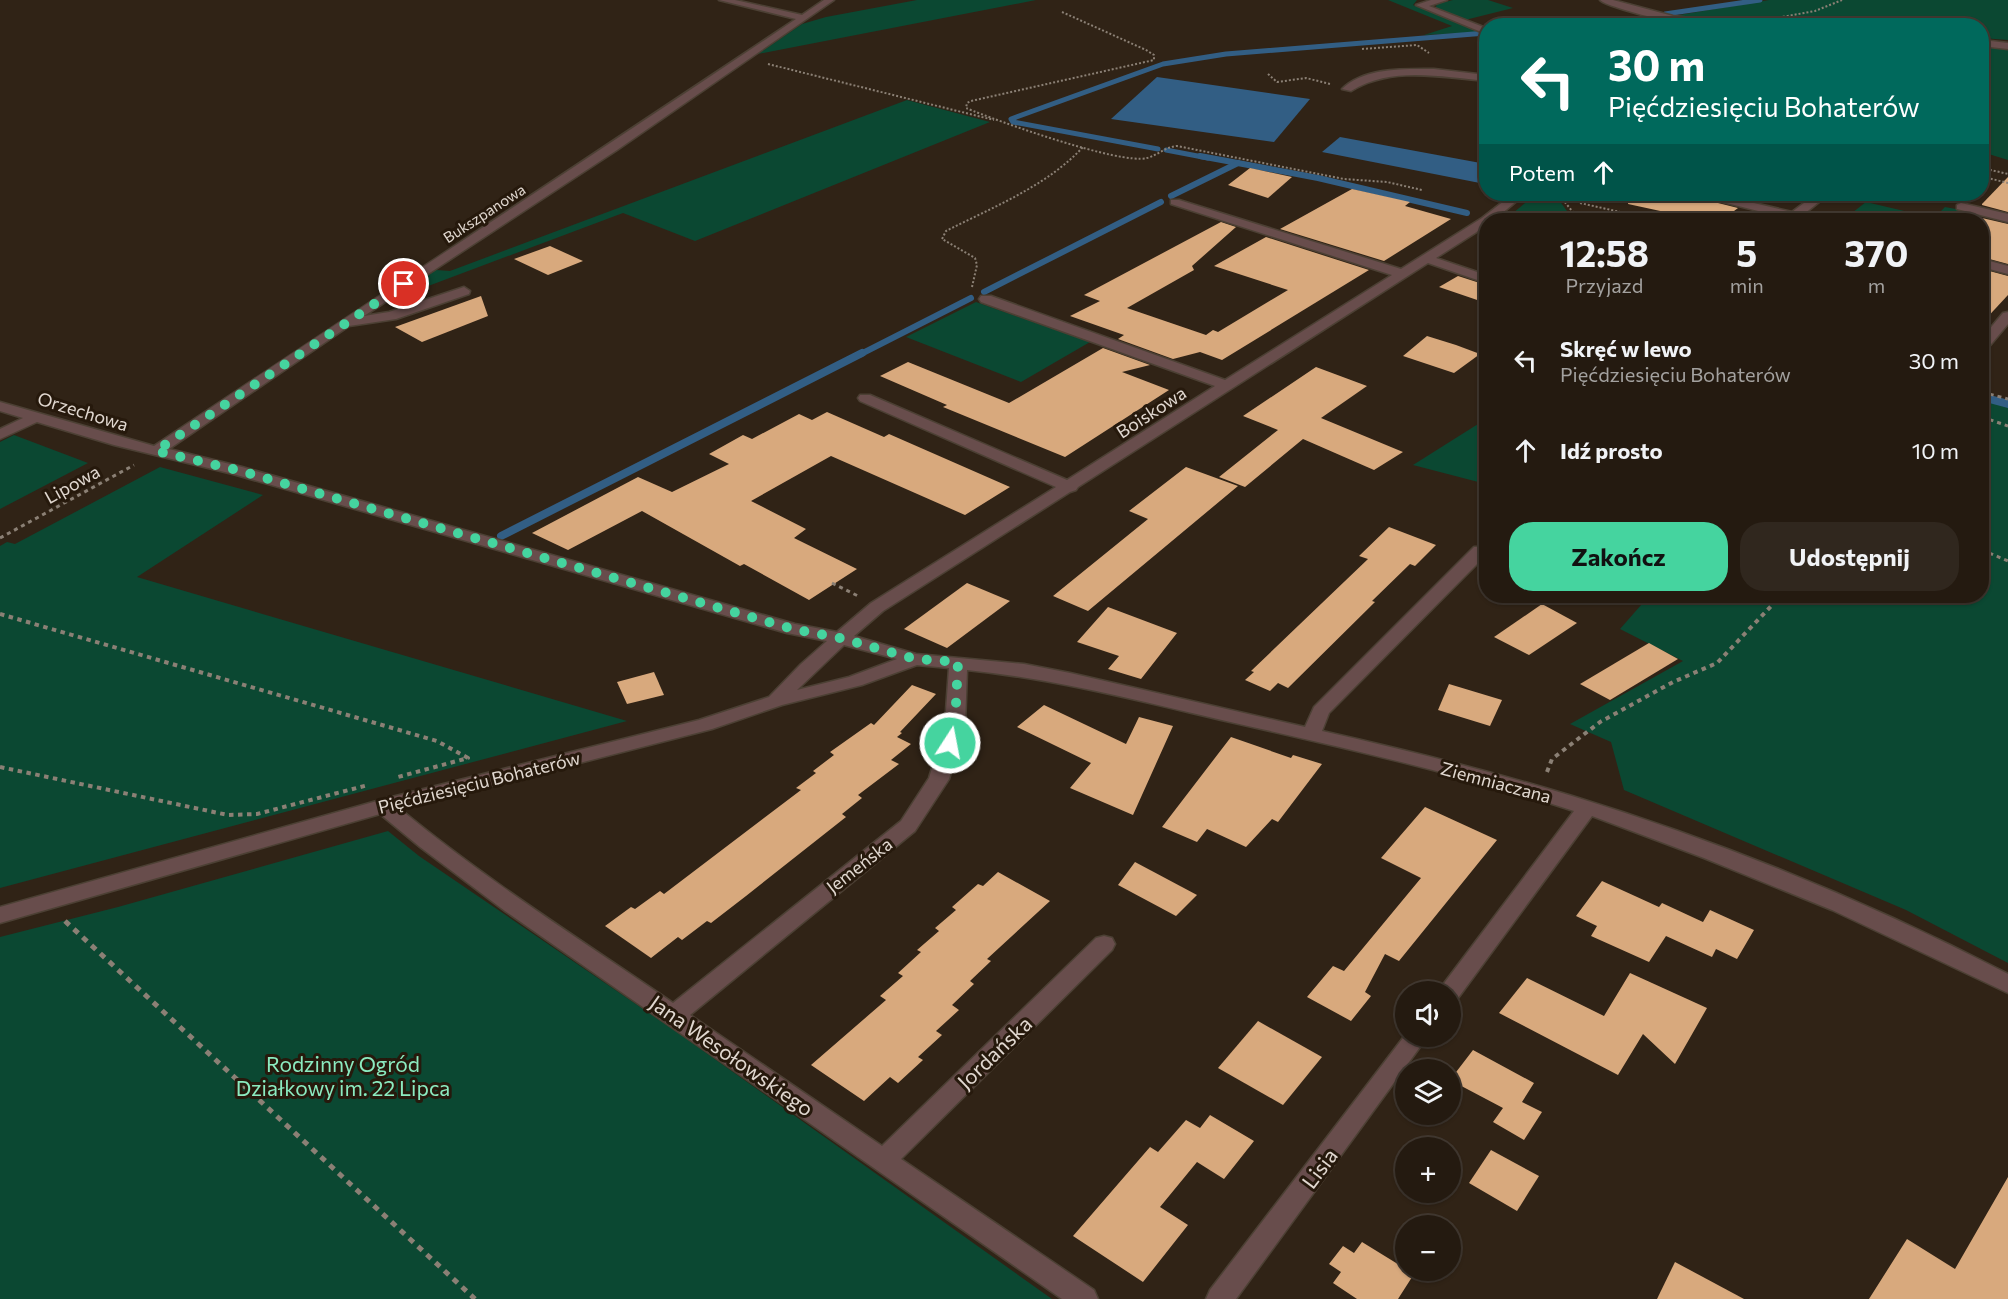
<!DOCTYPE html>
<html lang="pl">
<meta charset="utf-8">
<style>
:root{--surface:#241a10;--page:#30271e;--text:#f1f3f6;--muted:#a3a19f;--line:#413830;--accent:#45d49f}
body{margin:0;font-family:Commissioner,sans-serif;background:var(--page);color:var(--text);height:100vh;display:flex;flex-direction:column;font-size:22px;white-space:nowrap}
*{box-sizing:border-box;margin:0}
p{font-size:20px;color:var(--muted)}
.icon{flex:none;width:33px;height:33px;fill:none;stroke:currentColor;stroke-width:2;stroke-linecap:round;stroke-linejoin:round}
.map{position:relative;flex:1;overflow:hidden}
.details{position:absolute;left:1479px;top:213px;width:510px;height:390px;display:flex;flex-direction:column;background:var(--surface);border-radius:24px;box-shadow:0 2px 4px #0004,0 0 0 2px var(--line)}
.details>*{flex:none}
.guide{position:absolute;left:1479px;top:18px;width:510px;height:183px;border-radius:24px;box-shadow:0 2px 4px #0004,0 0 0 2px var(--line);background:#00695c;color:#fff;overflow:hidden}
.controls{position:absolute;left:1395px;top:981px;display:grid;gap:12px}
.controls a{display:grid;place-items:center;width:66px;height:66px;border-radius:50%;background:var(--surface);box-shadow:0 2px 4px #0004,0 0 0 2px var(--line);font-size:30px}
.pin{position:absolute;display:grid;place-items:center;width:51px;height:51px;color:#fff;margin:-26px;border:3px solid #fff;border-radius:50%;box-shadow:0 2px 6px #0007}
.me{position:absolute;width:66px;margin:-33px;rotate:11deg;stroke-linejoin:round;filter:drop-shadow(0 0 4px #0008)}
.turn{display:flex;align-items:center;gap:21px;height:126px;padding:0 30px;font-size:27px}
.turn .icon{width:78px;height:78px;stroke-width:2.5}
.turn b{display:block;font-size:42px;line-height:51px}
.then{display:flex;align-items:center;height:57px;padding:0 30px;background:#0003;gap:12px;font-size:22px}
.eta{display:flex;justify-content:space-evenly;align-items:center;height:102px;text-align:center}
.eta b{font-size:36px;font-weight:700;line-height:42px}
.button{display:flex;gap:12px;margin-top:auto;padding:12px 30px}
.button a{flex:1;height:69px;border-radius:24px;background:var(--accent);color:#111;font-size:24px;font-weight:700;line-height:69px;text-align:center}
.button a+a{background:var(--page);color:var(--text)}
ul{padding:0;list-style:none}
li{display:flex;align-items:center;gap:18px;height:90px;padding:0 30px}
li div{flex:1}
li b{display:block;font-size:22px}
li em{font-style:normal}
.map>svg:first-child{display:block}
</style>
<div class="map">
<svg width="2008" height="1299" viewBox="0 0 2008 1299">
<rect width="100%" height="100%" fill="#302316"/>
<g fill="#0b4832">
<polygon points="917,0 1036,0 758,54 802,24 826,17"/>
<polygon points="1388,0 1417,0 1413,5 1482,32 1424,35 1452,26"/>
<polygon points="1453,0 1488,0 1513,8 1465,20 1435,9 1437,4"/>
<polygon points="1769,0 2008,0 2008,40 1982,38 1982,26 1833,26 1673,16"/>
<polygon points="1982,45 2008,47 2008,160 1982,152"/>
<polygon points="907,100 990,122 695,241 623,213 391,300 436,270 450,271"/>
<polygon points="1536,194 1565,194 1559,200 1572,218 1579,220 1512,220 1507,218"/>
<polygon points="1866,202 1934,218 1945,207 1961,210 1951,220 1843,220"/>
<polygon points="976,302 1090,342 1021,382 906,337"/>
<polygon points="1982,398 2008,405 2008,963 1906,910 1624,790 1611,742 1570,724 1683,661 1620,629 1649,596 1982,596"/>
<polygon points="1486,419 1486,484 1413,465"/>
<polygon points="14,435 88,463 0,509 0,442"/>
<polygon points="160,467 263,495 137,577 627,721 0,888 0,546 7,542 15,544"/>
<polygon points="388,831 419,856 674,1030 1052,1299 0,1299 0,937 118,907"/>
</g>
<g fill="#325e84">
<polygon points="1157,77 1310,99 1274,142 1111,119"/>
<polygon points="1340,137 1486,164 1486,182 1485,184 1322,152"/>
</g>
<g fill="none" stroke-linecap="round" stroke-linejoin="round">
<g stroke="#325e84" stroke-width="5">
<polyline points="1665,14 1760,0"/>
<polyline points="1585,26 1624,20"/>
<polyline points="1158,149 1013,122 1011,119 1163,64 1226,54 1486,33"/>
<polyline points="1166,150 1208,158"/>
</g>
<g stroke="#325e84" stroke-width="6">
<polyline points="1200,156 1318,178 1467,213"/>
<polyline points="1171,196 1238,163"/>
<polyline points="984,292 1161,202"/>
<polyline points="859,355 971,298"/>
</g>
<g stroke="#325e84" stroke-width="8">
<polyline points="1982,397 2008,404"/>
<polyline points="501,536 862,353"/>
</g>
</g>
<g fill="#d8a97d">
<polygon points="1250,168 1292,177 1268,198 1228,185"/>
<polygon points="2008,177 2008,212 1982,205 1982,204"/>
<polygon points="1352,189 1410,202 1405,206 1451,219 1384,261 1280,229"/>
<polygon points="1629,194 1695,194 1698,198 1738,208 1722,220 1702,220 1628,204"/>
<polygon points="1982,218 2008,224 2008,264 1982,257"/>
<polygon points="1221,222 1236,227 1192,266 1194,270 1127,308 1206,335 1213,330 1218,332 1288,290 1214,266 1266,237 1369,270 1222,360 1200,352 1173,359 1118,339 1124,335 1070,316 1100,301 1084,295"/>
<polygon points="550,246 583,261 548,275 514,259"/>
<polygon points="1982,269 2008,276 2008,295 1982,323"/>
<polygon points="1458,276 1486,285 1486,303 1439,287"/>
<polygon points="481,296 488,316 422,342 395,327"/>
<polygon points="1427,336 1456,345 1480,354 1454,373 1403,356"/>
<polygon points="1103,348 1150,365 1122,372 1169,390 1065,457 943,407 947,405 880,376 908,362 1009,403"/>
<polygon points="1316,367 1367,386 1321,418 1403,452 1374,470 1303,439 1245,487 1219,477 1278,430 1243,416"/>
<polygon points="827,412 884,437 889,434 1010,487 965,515 831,456 751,501 806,529 794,538 857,569 809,600 744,564 740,566 642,511 568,550 532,533 638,477 672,492 729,464 709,454 743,435 752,439 799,414 812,420"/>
<polygon points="1186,467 1238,486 1088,611 1053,596 1148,519 1129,511"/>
<polygon points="1389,527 1436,545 1415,566 1410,564 1372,601 1375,602 1288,688 1278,683 1270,691 1245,680 1254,672 1251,671 1368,559 1359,556"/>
<polygon points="967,583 1010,601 947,648 904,629"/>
<polygon points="1542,604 1577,623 1529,655 1494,637"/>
<polygon points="1108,607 1177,633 1141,679 1108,669 1119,656 1077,642"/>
<polygon points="1649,643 1678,659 1610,700 1580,684"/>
<polygon points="654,672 664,695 627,704 617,682"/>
<polygon points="1449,684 1502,700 1490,726 1438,710"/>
<polygon points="912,685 936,694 900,732 902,733 897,737 911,744 891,760 899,764 858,795 862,798 842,814 846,817 746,896 711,923 707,921 682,940 678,937 651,958 605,926 631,907 635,909 660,891 664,894 801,790 796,788 816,773 813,771 834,755 830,752 871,723 874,725"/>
<polygon points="1044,705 1126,744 1139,717 1173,726 1133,815 1070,788 1091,763 1017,727"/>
<polygon points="1231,737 1291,758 1293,755 1322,764 1278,822 1272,819 1246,847 1207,829 1197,842 1162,827"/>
<polygon points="1425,807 1497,840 1399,961 1385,954 1365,992 1371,996 1351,1021 1307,997 1333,966 1344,971 1421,878 1381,858"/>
<polygon points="1135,862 1197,895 1176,916 1118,885"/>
<polygon points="998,872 1050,901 987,959 991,961 970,981 974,984 952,1005 959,1010 936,1031 942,1035 918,1057 923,1060 898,1083 890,1077 864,1101 811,1065 886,1000 880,996 903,976 898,973 921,952 917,950 939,931 935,928 956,910 952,907 978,884 983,886"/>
<polygon points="1602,881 1659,907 1662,903 1703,922 1710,910 1754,930 1737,959 1716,949 1712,957 1666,936 1649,962 1591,936 1597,926 1576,916"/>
<polygon points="1630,973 1707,1008 1675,1064 1643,1034 1618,1075 1499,1013 1527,978 1604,1016"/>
<polygon points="1258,1021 1322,1057 1283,1105 1218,1068"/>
<polygon points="1473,1050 1534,1083 1522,1102 1542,1112 1524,1140 1493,1122 1503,1108 1450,1080"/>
<polygon points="1210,1115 1254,1141 1224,1179 1197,1162 1160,1207 1188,1225 1143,1282 1073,1236 1150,1147 1158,1152 1186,1120 1200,1128"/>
<polygon points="1491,1150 1539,1176 1517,1211 1469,1183"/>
<polygon points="2008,1177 2008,1299 1869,1299 1907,1239 1955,1269"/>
<polygon points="1362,1242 1414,1274 1398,1299 1357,1299 1333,1283 1341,1272 1329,1264 1343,1246 1354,1253"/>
<polygon points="1675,1262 1744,1299 1657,1299"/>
</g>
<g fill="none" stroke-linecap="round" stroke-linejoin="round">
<defs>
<g id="minor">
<path d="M 719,0 L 735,0 L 802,15 L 824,0 L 834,0 L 617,150 L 364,316 L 389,312 L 464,287 L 470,291 L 469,294 L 396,319 L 349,326 L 169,449 L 242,467 L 795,624 L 837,632 L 871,603 L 1056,487 L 860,401 L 858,398 L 860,395 L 870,395 L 1067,480 L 1215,386 L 981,302 L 979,299 L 981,296 L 991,296 L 1225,380 L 1392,275 L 1171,204 L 1171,200 L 1179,200 L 1401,269 L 1482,218 L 1513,194 L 1525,194 L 1494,220 L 1486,220 L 1486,226 L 1436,258 L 1486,275 L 1486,283 L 1428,263 L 1078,487 L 1076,490 L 1070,492 L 883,611 L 854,636 L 916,654 L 1024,664 L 1070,673 L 1305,727 L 1314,707 L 1474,547 L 1486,547 L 1486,555 L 1329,713 L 1322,731 C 1406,750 1490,771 1572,796 C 1722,842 1869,902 2008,974 L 2008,993 L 1832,910 L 1704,858 L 1592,816 L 1458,998 L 1450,1001 L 1450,992 L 1439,992 L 1442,986 L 1574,811 C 1460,774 1342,747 1226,721 C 1140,701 1055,679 967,670 L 965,725 L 949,779 L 915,831 L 690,1015 L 882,1146 L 1096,938 L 1104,936 L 1112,938 L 1115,944 L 1112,950 L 901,1159 L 1094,1290 L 1098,1299 L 1062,1299 L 505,911 L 420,847 L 380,814 L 0,923 L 0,907 L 384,799 L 699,720 L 769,697 L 801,664 L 827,641 L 787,633 L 233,474 L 114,445 L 37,422 L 0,439 L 0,429 L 23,418 L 0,411 L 0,402 L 154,446 C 367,302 583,163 796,19 ZM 844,645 L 897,659 L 849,677 L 797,690 ZM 917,665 L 949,668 L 945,725 L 929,778 L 901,821 L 673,1003 C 581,940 486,880 400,809 L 712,729 L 782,705 L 862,685 Z"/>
<polygon points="1431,0 1447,0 1429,6 1486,28 1486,34 1416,5"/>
<path d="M 1600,0 L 1613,0 L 1673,16 L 1758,26 C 1713,26 1669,24 1625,10 C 1617,7 1606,5 1600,0 Z"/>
<polygon points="1982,40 2008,43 2008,49 1982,46"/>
<path d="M 1434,69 L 1486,75 L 1486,81 C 1441,77 1392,66 1351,91 L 1342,89 C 1365,67 1404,69 1434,69 Z"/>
<polygon points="1697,194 1716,194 1792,212 1816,194 1829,194 1804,214 1817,217 1819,220 1794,220 1699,196"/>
<polygon points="1961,203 2008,214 2008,222 1957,209 1957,205"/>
<polygon points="1982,259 2008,266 2008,274 1982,267"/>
<polygon points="2008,312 2008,324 1987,349 1982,350 1982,338 2003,313"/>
<polygon points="1406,1034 1406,1036 1428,1036 1236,1299 1206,1299 1210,1290"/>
</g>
</defs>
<use href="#minor" stroke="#4c4034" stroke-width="3"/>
<g stroke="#8b8075" stroke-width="2" stroke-dasharray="2 2" stroke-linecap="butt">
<path d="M 1062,12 L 1146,50 L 1154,55 L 1154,60 L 971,101 L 967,103 L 966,108 C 997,121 1120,165 1147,158 C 1158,155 1165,147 1177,146 L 1344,179 L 1387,182 L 1422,190"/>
<polyline points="1771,19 1815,11 1842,0"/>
<polyline points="1772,22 1819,26"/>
<polyline points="1362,49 1417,45 1429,53"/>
<polyline points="768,64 994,120"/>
<polyline points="1268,74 1277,82 1306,78 1330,84"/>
<polyline points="1982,168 2008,174"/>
<polyline points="1982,185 1988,178 2008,183"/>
<polyline points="1570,194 1563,200 1573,212 1607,220"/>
<polyline points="1579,194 1574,198 1578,199 1584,194"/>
<polyline points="1660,194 1683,199"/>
<polyline points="1580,203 1656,220"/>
<polyline points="1580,203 1590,194"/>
<path d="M 972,287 L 977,265 L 975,258 L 942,239 L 946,231 C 993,207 1047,186 1083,147"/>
</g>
<g stroke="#8b8075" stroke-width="3" stroke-dasharray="4 4" stroke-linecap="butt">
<polyline points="1982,392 2008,399"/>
<polyline points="1982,417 2008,426"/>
<polyline points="0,538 134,465"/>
<polyline points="1982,550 2008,561"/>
<polyline points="832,583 858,596"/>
<polyline points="1775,602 1777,600"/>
</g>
<g stroke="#8b8075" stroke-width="4" stroke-dasharray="4.5 4.5" stroke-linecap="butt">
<polyline points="0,614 437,741 468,758 398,777"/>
<polyline points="0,767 228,815 257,814 368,785"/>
<polyline points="1547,772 1552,759 1600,722 1673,682 1717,663 1777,600"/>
</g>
<polyline stroke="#8b8075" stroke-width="5" stroke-dasharray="6 6" stroke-linecap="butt" points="65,921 475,1299"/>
<use href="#minor" fill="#684d4c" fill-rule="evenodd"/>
</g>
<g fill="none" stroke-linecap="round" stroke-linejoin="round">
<polyline stroke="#45d49f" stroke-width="10" stroke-dasharray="0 18" points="404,284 156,451 237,470 793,629 840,638 915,659 958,662 955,725 950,743"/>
</g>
<g text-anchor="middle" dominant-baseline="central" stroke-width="6" stroke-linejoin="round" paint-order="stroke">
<g font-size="15" fill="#e1d8d0" stroke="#26190c">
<text transform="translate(484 213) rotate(-33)">Bukszpanowa</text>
</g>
<g font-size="18" fill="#e1d8d0" stroke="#26190c">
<text transform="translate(83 411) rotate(17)">Orzechowa</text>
<text transform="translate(1151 412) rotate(-33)">Boiskowa</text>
<text transform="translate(72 484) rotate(-29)">Lipowa</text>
<text transform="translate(479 782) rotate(-14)">Pięćdziesięciu Bohaterów</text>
<text transform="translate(1496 782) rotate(15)">Ziemniaczana</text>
<text transform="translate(859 865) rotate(-38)">Jemeńska</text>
</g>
<g font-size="21" fill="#e1d8d0" stroke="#26190c">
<text transform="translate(994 1052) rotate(-44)">Jordańska</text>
<text transform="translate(732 1055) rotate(35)">Jana Wesołowskiego</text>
<text transform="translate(1319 1168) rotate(-53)">Lisia</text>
</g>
<g font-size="21" fill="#8bebc0" stroke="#26190c">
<text x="343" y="1063">Rodzinny Ogród<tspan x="343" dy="24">Działkowy im. 22 Lipca</tspan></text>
</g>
</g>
</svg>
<div class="controls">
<a><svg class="icon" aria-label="sound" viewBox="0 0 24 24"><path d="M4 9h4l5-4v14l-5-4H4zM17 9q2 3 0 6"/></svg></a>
<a><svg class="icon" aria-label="layers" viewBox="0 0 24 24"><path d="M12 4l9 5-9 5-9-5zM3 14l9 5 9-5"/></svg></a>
<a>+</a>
<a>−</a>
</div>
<div class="pin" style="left:404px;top:284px;background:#d93025"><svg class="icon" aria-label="arrive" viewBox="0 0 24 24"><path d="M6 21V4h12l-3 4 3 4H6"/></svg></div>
<svg class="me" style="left:950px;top:743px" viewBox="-20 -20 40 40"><circle r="17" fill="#45d49f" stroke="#fff" stroke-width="3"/><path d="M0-11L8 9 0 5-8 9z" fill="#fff"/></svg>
<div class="guide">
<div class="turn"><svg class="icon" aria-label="left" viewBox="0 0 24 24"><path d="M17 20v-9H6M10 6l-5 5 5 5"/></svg><div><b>30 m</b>Pięćdziesięciu Bohaterów</div></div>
<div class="then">Potem<svg class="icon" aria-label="ahead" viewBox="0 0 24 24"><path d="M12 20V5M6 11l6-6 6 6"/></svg></div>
</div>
<section class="details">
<div class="eta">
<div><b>12:58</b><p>Przyjazd</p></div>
<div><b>5</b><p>min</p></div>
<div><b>370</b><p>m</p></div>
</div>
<ul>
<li><svg class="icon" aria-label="left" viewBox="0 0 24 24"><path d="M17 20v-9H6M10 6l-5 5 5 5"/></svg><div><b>Skręć w lewo</b><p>Pięćdziesięciu Bohaterów</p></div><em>30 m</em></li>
<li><svg class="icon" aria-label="ahead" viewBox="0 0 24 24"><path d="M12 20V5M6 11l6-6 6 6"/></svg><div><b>Idź prosto</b></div><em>10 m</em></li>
</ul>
<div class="button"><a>Zakończ</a><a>Udostępnij</a></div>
</section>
</div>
